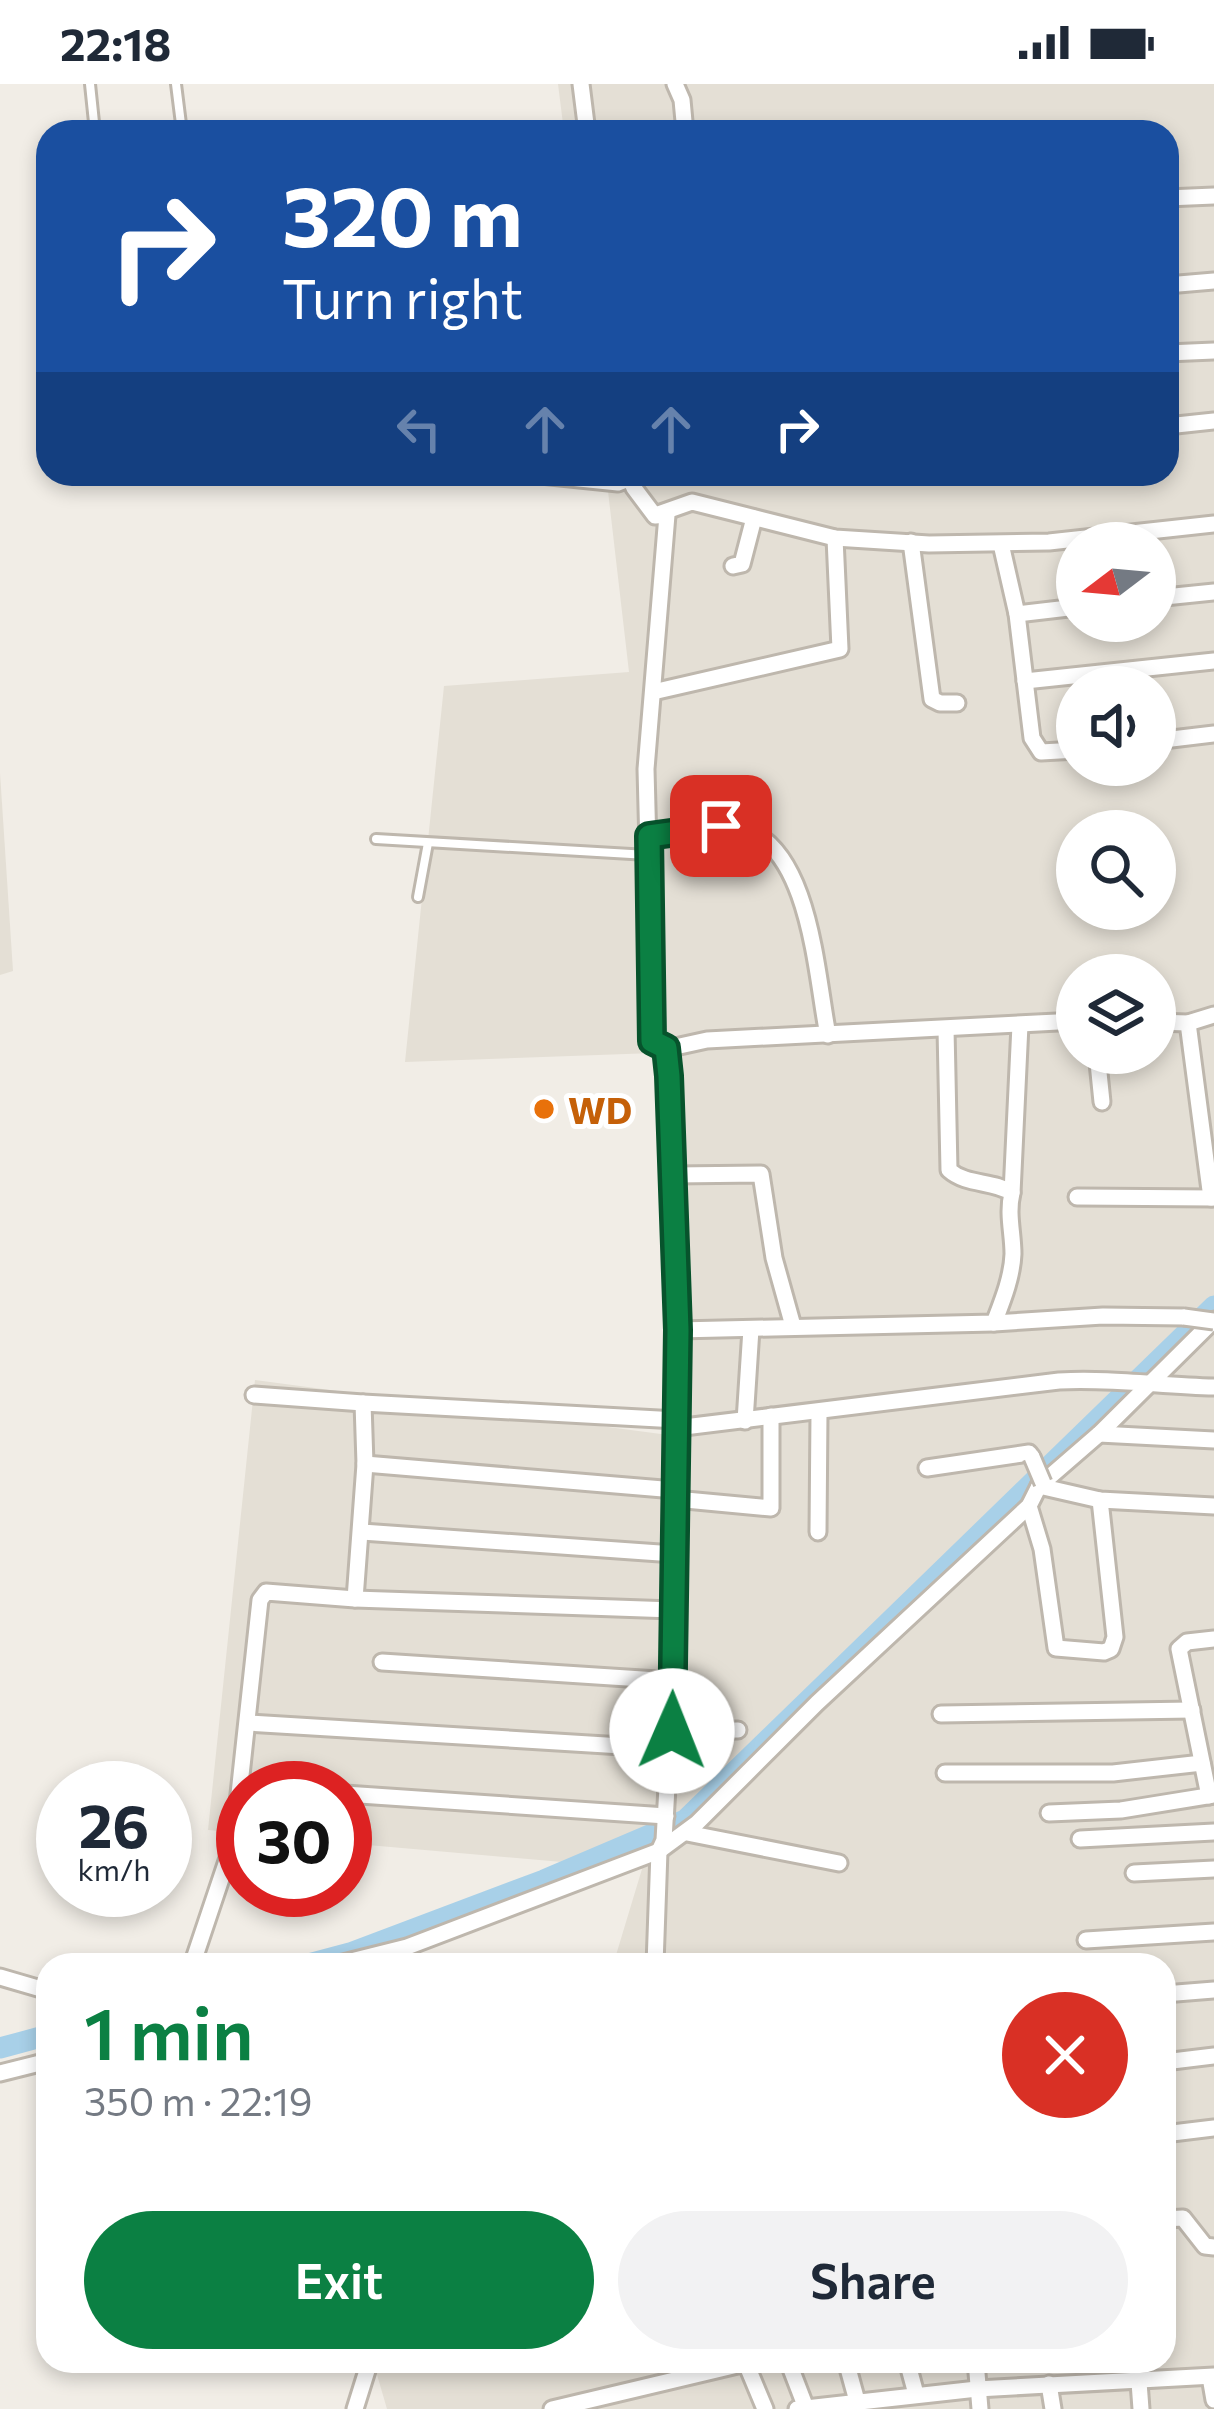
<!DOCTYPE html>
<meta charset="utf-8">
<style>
:root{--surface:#fff;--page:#f2f2f3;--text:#1f2937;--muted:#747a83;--accent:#0b8043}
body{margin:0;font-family:Commissioner,sans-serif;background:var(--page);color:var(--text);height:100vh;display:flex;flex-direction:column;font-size:45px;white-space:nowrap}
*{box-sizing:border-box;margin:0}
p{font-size:39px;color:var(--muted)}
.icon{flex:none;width:66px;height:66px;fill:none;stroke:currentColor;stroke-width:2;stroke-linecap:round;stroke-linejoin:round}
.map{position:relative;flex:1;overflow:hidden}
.side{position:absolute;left:36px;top:1869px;width:1140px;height:420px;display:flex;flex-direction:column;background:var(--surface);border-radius:36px;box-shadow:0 6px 18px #0003}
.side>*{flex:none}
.guide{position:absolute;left:36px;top:36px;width:1143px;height:366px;border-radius:36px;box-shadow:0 6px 18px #0003;background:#1a4fa0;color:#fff;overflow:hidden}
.needle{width:78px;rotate:254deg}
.controls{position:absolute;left:1056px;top:438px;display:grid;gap:24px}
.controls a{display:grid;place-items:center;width:120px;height:120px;border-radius:50%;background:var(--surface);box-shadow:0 6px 18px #0003;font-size:60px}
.speed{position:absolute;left:36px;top:1677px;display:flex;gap:24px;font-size:60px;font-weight:700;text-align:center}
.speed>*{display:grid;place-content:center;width:156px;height:156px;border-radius:50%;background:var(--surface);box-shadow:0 6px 18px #0003;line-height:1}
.speed small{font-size:30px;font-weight:400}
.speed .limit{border:18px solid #d22;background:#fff;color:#111}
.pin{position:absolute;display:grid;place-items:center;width:102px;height:102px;color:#fff;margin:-51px;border-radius:24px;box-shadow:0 6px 18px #0006}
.me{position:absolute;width:132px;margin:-66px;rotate:1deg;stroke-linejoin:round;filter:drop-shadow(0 0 9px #0008)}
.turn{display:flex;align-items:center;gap:42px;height:252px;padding:0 48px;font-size:54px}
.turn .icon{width:156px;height:156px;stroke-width:2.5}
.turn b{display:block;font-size:84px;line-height:102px}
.lanes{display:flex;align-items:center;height:114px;padding:0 48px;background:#0003;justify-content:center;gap:60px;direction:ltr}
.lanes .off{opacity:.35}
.round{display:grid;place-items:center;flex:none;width:126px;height:126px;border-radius:63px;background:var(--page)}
.head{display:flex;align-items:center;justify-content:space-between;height:204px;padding:0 48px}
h1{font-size:72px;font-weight:600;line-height:90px;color:var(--accent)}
.action{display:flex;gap:24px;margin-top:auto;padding:24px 48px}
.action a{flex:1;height:138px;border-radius:72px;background:var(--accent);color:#fff;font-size:48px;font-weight:600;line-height:138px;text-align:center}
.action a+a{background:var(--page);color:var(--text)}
.status{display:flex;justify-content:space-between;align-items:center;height:84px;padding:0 60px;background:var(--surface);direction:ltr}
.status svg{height:33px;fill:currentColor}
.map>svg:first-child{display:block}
</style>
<div class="status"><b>22:18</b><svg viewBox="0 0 49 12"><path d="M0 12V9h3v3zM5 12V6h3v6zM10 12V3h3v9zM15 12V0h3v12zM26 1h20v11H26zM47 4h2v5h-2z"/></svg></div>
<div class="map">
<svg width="1214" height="2325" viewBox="0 0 1214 2325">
<rect width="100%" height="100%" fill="#f1ede6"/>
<g fill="#e4dfd5" fill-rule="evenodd">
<path d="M 558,0 L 1214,0 L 1214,2325 L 387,2325 L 373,2277 L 1164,2277 L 1164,1881 L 613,1881 L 642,1785 L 345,1759 L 345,1704 L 243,1704 L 243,1749 L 208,1746 L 255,1296 L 676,1352 L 654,969 L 405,978 L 444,602 L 629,588 L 606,390 L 1167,390 L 1167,48 L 564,48 ZM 1077,459 L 1155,459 L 1155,537 L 1077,537 ZM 1077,603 L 1155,603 L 1155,681 L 1077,681 ZM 1077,747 L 1155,747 L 1155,825 L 1077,825 ZM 1077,891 L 1155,891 L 1155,969 L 1077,969 Z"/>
<polygon points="0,689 13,887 0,891"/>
</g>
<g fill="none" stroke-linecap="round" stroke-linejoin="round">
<g stroke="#a8d0e8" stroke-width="21">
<polyline points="305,1881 350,1869 544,1796 685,1736 1214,1222"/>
<polyline points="0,1964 48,1951"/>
</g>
<defs>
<g id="service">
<polyline points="90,0 95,48"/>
<polyline points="176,0 182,48"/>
<polyline points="376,755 648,771"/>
<polyline points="418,813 428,759"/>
</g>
<g id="minor">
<polyline points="581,0 587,48"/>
<polyline points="675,0 682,16 685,48"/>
<polyline points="1167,114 1214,112"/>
<polyline points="1167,201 1214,197"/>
<polyline points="1167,269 1214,267"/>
<polyline points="1167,342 1214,337"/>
<polyline points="531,390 618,399 628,395"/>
<polyline points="628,390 634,404 655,432 667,431 646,685 653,958 666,965 707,956 1077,937"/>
<polyline points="658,430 692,418 835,454 929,460 1049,458 1214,440"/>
<polyline points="911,458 932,615 940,619 957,619"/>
<polyline points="1001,460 1017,530 1032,654 1041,668 1077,666"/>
<polyline points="733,482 742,480 754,434"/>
<polyline points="1155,514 1214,508"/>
<polyline points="1017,530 1077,523"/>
<polyline points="1025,597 1214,577"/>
<polyline points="653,608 840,565 835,454"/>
<polyline points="1155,657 1214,650"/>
<path d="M 649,752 C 677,748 714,736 742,744 C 811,764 816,892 828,951"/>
<polyline points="1155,938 1188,939 1214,931"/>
<polyline points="1188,939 1211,1114"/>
<path d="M 946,945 L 949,1086 C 967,1102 993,1096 1012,1109 C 1007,1130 1013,1149 1013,1170 C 1012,1194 1002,1218 994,1239"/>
<polyline points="1097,969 1102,1018"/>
<polyline points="674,1091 761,1090 774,1174 793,1242"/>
<polyline points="1012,1109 1020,941"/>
<polyline points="1077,1113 1214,1114"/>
<polyline points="678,1246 994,1239 1103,1232 1184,1233"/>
<polyline points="254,1311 363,1319"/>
<polyline points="745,1337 751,1245"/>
<path d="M 676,1344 L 1059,1297 C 1112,1294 1162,1302 1214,1303"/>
<polyline points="1099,1350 1214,1356"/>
<polyline points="365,1380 675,1406"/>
<polyline points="927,1384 1029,1369 1032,1373"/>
<polyline points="1039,1402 1100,1416 1214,1422"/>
<polyline points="675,1415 771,1424 771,1332"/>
<polyline points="1029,1422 1042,1465 1056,1564 1104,1568 1111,1565 1115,1553 1100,1416"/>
<polyline points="362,1448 674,1470"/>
<polyline points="818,1448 819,1329"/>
<polyline points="355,1515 365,1380 363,1319 677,1336"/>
<polyline points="382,1578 673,1597"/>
<polyline points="941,1630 1192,1626"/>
<polyline points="248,1639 671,1665"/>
<polyline points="672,1647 738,1646"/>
<polyline points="945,1689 1113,1689 1202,1679"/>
<polyline points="345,1710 666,1732"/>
<polyline points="1209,1712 1179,1565 1187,1558 1214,1555"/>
<polyline points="1049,1729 1121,1726 1214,1711"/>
<polyline points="687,1749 839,1779"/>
<polyline points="1080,1755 1214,1748"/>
<polyline points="1134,1789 1214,1785"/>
<polyline points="1086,1856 1214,1848"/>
<polyline points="192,1881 234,1756 260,1516 266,1508 355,1515 673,1526"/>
<polyline points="335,1881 407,1863 659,1767 697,1739 817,1619 1029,1422 1039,1402 1099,1350 1214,1236"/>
<polyline points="655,1881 659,1767 664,1756 673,1597 678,1246 666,965"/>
<polyline points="0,1893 48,1907"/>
<polyline points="1164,1910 1214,1906"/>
<polyline points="1164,1978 1214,1972"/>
<polyline points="0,1989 48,1977"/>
<polyline points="1164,2050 1214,2044"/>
<polyline points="1164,2135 1183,2134 1205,2162 1214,2163"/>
<polyline points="745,2277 765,2325"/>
<polyline points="788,2277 806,2324"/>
<polyline points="846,2277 857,2317"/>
<polyline points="907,2277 916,2310"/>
<polyline points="976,2277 980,2325"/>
<polyline points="1210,2293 1214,2316"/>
<polyline points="1139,2298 1141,2325"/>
<polyline points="1049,2300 1053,2325"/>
<polyline points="355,2325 370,2277"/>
<polyline points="552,2325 746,2279"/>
<polyline points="797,2325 977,2305 1214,2292"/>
</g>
</defs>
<use href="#service" stroke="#beb7ad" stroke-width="14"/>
<use href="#minor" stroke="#beb7ad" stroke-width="21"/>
<use href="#service" stroke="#fff" stroke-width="8"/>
<use href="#minor" stroke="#fff" stroke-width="15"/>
<defs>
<g id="minor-bridge">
<polyline points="1184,1233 1214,1237"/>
<polyline points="1032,1373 1043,1399"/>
</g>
</defs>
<use href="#minor-bridge" stroke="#beb7ad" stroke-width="21" stroke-linecap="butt"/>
<use href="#minor-bridge" stroke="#fff" stroke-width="15"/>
</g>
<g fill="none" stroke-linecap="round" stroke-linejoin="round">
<defs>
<polyline id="route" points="672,1647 678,1246 669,992 666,964 652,957 649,752 721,742"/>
</defs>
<use href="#route" stroke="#07532c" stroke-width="30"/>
<use href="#route" stroke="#0b8043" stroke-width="21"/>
</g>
<circle fill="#e8710a" stroke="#fff" stroke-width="4.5" cx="544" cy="1025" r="12"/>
<g text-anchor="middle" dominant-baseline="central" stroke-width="10" stroke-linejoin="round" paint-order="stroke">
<g font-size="36" font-weight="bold" fill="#c56008" stroke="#fff" text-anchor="start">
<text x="568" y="1025">WD</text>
</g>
</g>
</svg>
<div class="controls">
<a><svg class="needle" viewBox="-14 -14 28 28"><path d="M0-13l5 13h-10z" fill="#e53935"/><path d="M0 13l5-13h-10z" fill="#747a83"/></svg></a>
<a><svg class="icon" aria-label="sound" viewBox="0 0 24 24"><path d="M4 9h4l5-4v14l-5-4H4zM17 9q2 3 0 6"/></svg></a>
<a><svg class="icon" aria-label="search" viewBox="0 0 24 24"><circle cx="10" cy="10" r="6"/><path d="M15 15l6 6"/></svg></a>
<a><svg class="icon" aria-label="layers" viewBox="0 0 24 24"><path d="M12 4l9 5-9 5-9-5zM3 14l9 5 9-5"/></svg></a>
</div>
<div class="speed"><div>26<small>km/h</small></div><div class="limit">30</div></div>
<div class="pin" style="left:721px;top:742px;background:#d93025"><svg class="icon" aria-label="arrive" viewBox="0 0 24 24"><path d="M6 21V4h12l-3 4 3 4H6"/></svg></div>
<svg class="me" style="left:672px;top:1647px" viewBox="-20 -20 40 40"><circle r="19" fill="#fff"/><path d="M0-13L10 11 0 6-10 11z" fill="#0b8043"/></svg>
<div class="guide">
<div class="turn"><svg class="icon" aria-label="right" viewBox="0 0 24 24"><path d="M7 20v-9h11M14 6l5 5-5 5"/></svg><div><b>320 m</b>Turn right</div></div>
<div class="lanes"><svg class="icon off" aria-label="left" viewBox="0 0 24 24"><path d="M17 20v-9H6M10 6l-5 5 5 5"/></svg><svg class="icon off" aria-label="ahead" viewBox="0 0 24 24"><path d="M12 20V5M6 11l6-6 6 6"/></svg><svg class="icon off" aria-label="ahead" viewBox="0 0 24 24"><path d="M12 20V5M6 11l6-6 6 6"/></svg><svg class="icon" aria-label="right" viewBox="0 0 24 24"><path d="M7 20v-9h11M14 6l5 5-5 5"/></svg></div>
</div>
<section class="side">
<div class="head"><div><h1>1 min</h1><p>350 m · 22:19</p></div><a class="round" style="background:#d93025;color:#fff"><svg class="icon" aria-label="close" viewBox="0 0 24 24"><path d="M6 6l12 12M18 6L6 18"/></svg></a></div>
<div class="action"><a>Exit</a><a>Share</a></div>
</section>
</div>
